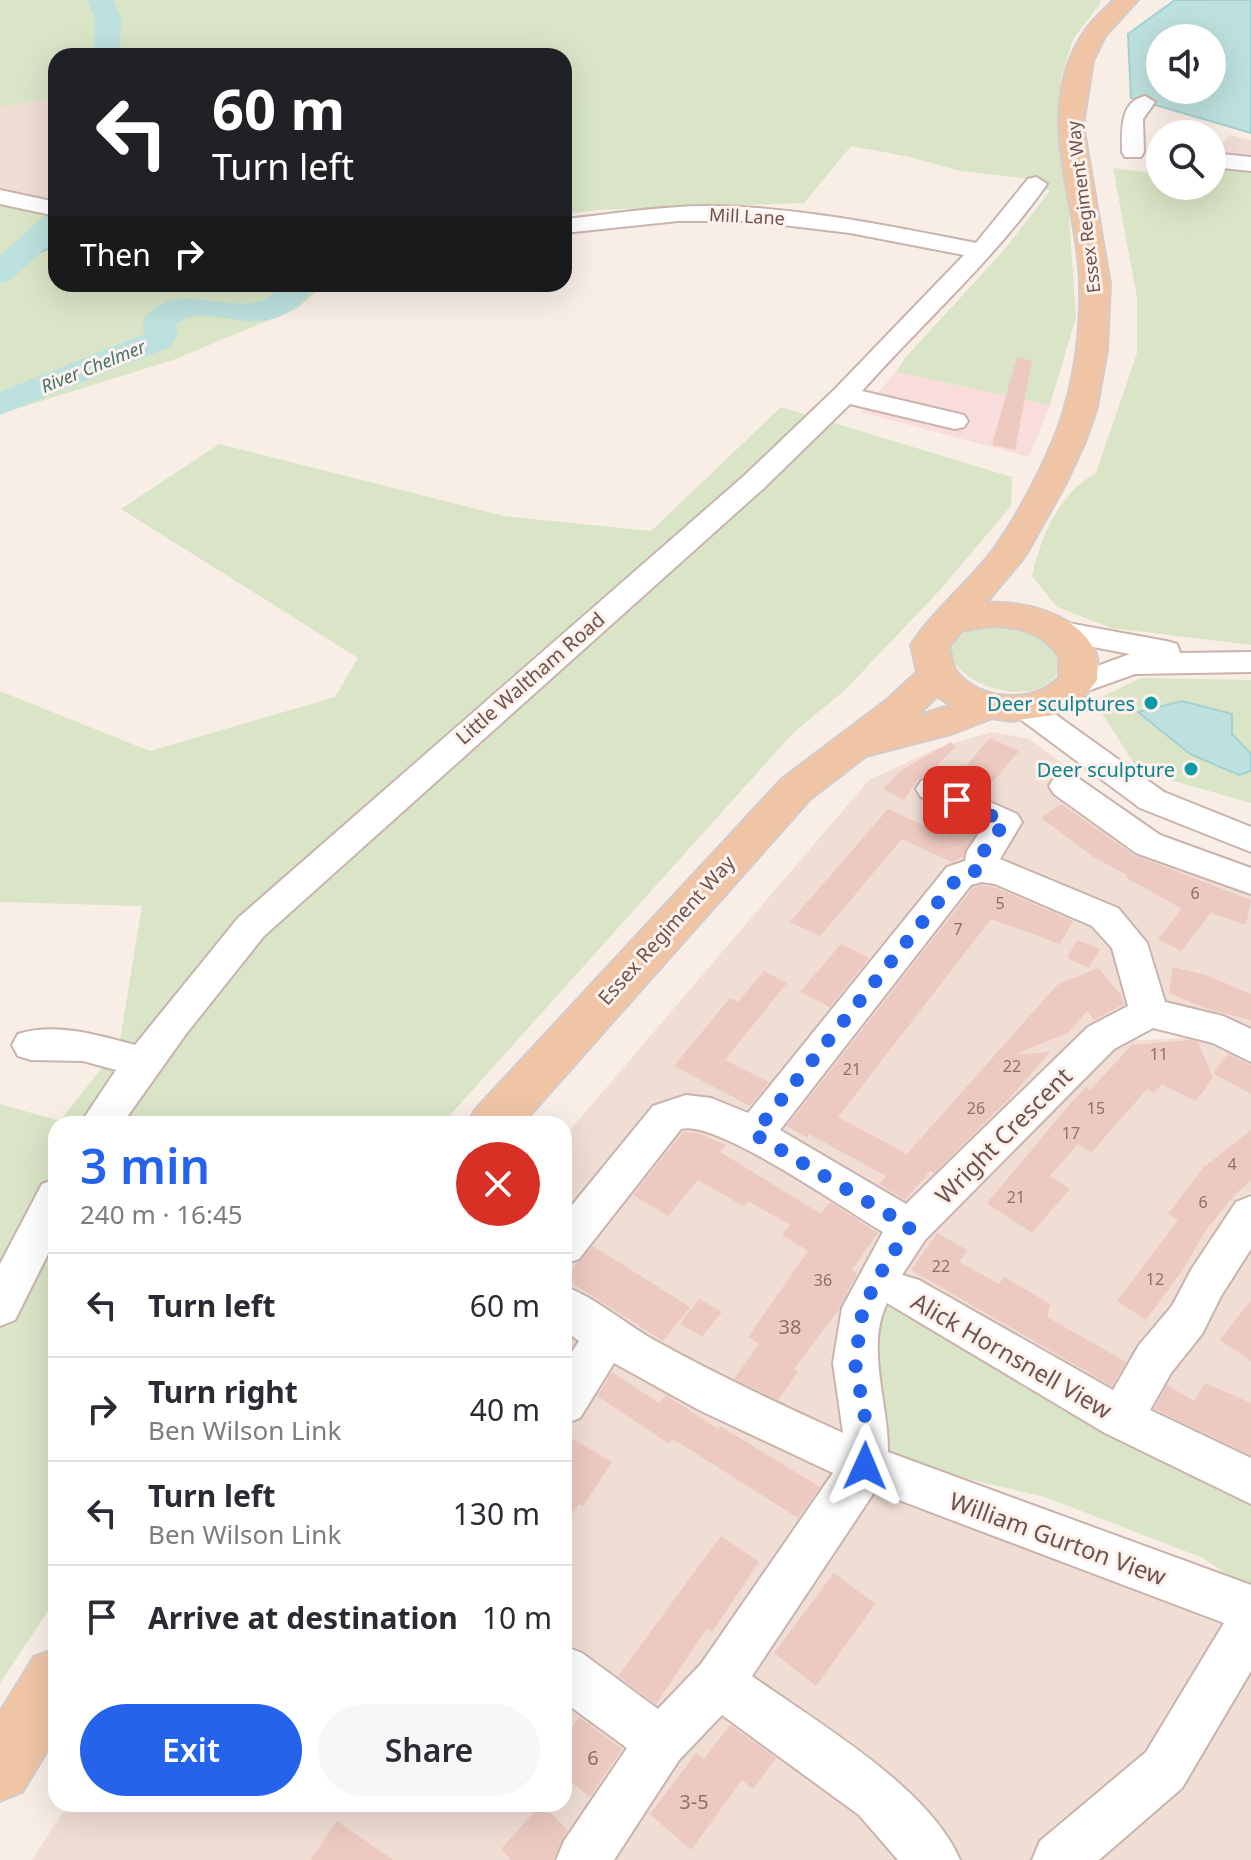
<!DOCTYPE html>
<meta charset="utf-8">
<style>
:root{--surface:#fff;--page:#f7f7f7;--text:#2b2b33;--muted:#7c7c81;--line:#e1e1e2;--accent:#2563eb}
body{margin:0;font-family:"Noto Sans",sans-serif;background:var(--page);color:var(--text);height:100vh;display:flex;flex-direction:column;font-size:30px;white-space:nowrap}
*{box-sizing:border-box;margin:0}
p{font-size:26px;color:var(--muted)}
.icon{flex:none;width:44px;height:44px;fill:none;stroke:currentColor;stroke-width:2;stroke-linecap:round;stroke-linejoin:round}
.map{position:relative;flex:1;overflow:hidden}
.panel{position:absolute;left:48px;top:1116px;width:524px;height:696px;display:flex;flex-direction:column;background:var(--surface);border-radius:24px;box-shadow:0 8px 32px #0002}
.panel>*{flex:none}
.guide{position:absolute;left:48px;top:48px;width:524px;height:244px;border-radius:24px;box-shadow:0 8px 32px #0002;background:#202124;color:#fff;overflow:hidden}
.controls{position:absolute;left:1146px;top:24px;display:grid;gap:16px}
.controls a{display:grid;place-items:center;width:80px;height:80px;border-radius:50%;background:var(--surface);box-shadow:0 8px 32px #0002;font-size:40px}
.pin{position:absolute;display:grid;place-items:center;width:68px;height:68px;color:#fff;margin:-34px;border-radius:16px;box-shadow:0 4px 12px #0006}
.me{position:absolute;width:88px;margin:-44px;rotate:1deg;stroke-linejoin:round;filter:drop-shadow(0 0 6px #0008)}
.turn{display:flex;align-items:center;gap:28px;height:168px;padding:0 32px;font-size:36px}
.turn .icon{width:104px;height:104px;stroke-width:2.5}
.turn b{display:block;font-size:56px;line-height:68px}
.then{display:flex;align-items:center;height:76px;padding:0 32px;background:#0003;gap:16px;font-size:30px}
.round{display:grid;place-items:center;flex:none;width:84px;height:84px;border-radius:42px;background:var(--page)}
.headline{display:flex;align-items:center;justify-content:space-between;height:136px;padding:0 32px}
h1{font-size:48px;font-weight:600;line-height:60px;color:var(--accent)}
.action{display:flex;gap:16px;margin-top:auto;padding:16px 32px}
.action a{flex:1;height:92px;border-radius:48px;background:var(--accent);color:#fff;font-size:32px;font-weight:600;line-height:92px;text-align:center}
.action a+a{background:var(--page);color:var(--text)}
ul{padding:0;list-style:none}
li{display:flex;align-items:center;gap:24px;height:104px;padding:0 32px;border-top:2px solid var(--line)}
li div{flex:1}
li b{display:block;font-size:30px}
li em{font-style:normal}
.map>svg:first-child{display:block}
</style>
<div class="map">
<svg width="1251" height="1860" viewBox="0 0 1251 1860">
<rect width="100%" height="100%" fill="#f9eee6"/>
<g fill="#f0ded5">
<polygon points="56,98 56,205 0,202 0,107"/>
<polygon points="1230,135 1251,140 1251,161 1212,157 1212,153"/>
<polygon points="992,732 1030,739 1076,774 1052,787 1251,889 1251,1032 1127,1009 1082,1030 876,1255 890,1489 1201,1608 1251,1637 1251,1860 32,1860 68,1804 564,1804 564,1137 869,780 938,748"/>
<polygon points="1205,1037 1251,1061 1251,1467 892,1271 917,1229 1123,1041"/>
</g>
<polygon fill="#f8dddb" points="896,372 1050,405 1029,457 861,412"/>
<g fill="#d9e5c6">
<polygon points="0,0 1100,0 1100,4 1073,39 1061,78 1059,127 1065,158 1076,317 1050,405 896,372 905,358 1004,250 1050,191 1023,178 960,171 910,157 851,146 804,203 597,210 564,214 564,56 56,56 56,98 0,107"/>
<path d="M 1212,166 L 1251,169 L 1251,645 L 1111,628 L 1057,607 L 1032,576 C 1041,535 1059,494 1096,473 L 1137,353 L 1137,298 L 1113,168 L 1152,173 L 1153,171 L 1160,172 L 1160,186 L 1212,186 Z"/>
<polygon points="0,202 56,205 56,284 325,284 298,308 173,360 0,414"/>
<polygon points="781,407 1012,477 1011,506 940,590 844,691 793,733 442,1124 56,1124 56,1599 0,1683 0,1104 60,1121 119,1046 142,906 0,902 0,691 150,751 335,697 358,658 121,509 219,444 504,516 651,531"/>
<path d="M 986,624 C 1006,625 1027,625 1045,637 C 1073,656 1059,687 1028,691 C 977,698 910,647 986,624 Z"/>
<polygon points="1140,678 1251,680 1251,803 1139,771 1094,701"/>
<polygon points="878,1291 1029,1379 1060,1409 1159,1460 1201,1472 1251,1496 1251,1592 1203,1558 1045,1497 875,1457"/>
</g>
<g fill="#bde1de" stroke="#a4d1cf" stroke-width="2" fill-rule="evenodd">
<path d="M 1175,0 L 1251,0 L 1251,133 L 1131,98 L 1128,34 ZM 1160,38 L 1212,38 L 1212,90 L 1160,90 Z"/>
<polygon points="45,219 56,219 56,246 29,256 11,256 24,244 26,234"/>
<polygon points="1182,701 1232,714 1232,734 1251,754 1251,771 1239,775 1190,754 1138,712"/>
</g>
<g fill="none" stroke-linecap="round" stroke-linejoin="round">
<g fill="#bde1de" fill-rule="evenodd">
<polygon points="87,0 113,0 121,17 120,56 94,56 95,17"/>
<polygon points="56,212 56,238 11,280 0,283 0,256 45,215"/>
<path d="M 283,284 L 317,284 C 267,356 213,296 176,324 L 178,335 L 170,347 L 0,415 L 0,392 L 144,334 L 143,321 C 171,279 219,311 257,302 C 268,300 276,291 283,284 Z"/>
</g>
</g>
<g fill="#ecc9c1">
<polygon points="1017,357 1032,361 1015,450 992,445"/>
<polygon points="990,738 1019,751 983,793 954,780"/>
<polygon points="951,742 955,747 927,776 918,779 904,800 883,789 902,770"/>
<polygon points="1061,804 1134,855 1251,900 1246,925 1211,913 1181,951 1158,939 1182,909 1125,877 1127,875 1092,856 1041,818"/>
<polygon points="888,809 947,836 963,819 980,827 963,857 952,862 902,839 820,936 790,922"/>
<polygon points="982,885 994,887 1073,921 1060,944 991,919 838,1117 907,1154 1057,985 1098,968 1122,996 1124,1004 1094,1020 1087,1011 1069,1032 1014,1055 1050,1052 1009,1099 934,1173 930,1171 905,1200 879,1184 886,1176 809,1134 807,1138 787,1126 973,888"/>
<polygon points="1077,940 1100,949 1089,968 1067,958"/>
<polygon points="841,944 869,958 830,1007 800,992"/>
<polygon points="1173,967 1206,975 1251,994 1251,1020 1207,1009 1169,993"/>
<polygon points="764,971 787,983 725,1060 769,1082 750,1106 674,1066 730,998 738,1002"/>
<polygon points="1189,1040 1198,1042 1213,1078 1196,1101 1162,1084 1154,1093 1147,1089 1091,1153 1078,1144 1050,1176 1070,1189 1032,1233 987,1203 1070,1104 1086,1087 1090,1090 1132,1045"/>
<polygon points="1228,1054 1251,1065 1251,1094 1213,1073"/>
<polygon points="1251,1130 1251,1181 1235,1194 1204,1233 1184,1268 1146,1320 1117,1301 1178,1220 1168,1214 1203,1168"/>
<polygon points="683,1132 698,1133 726,1145 720,1152 821,1214 830,1202 878,1233 852,1270 857,1273 839,1309 794,1369 798,1372 778,1400 734,1379 759,1344 748,1337 808,1251 782,1235 790,1225 748,1201 743,1206 698,1180 668,1216 633,1195"/>
<polygon points="937,1233 967,1250 960,1262 999,1284 1004,1277 1050,1304 1047,1317 1126,1362 1112,1386 911,1270"/>
<polygon points="593,1246 690,1307 663,1341 564,1278"/>
<polygon points="699,1299 722,1312 702,1337 680,1324"/>
<polygon points="1251,1300 1251,1361 1220,1340"/>
<polygon points="612,1372 659,1403 666,1395 718,1429 720,1426 820,1487 798,1518 673,1439 669,1444 597,1396"/>
<polygon points="1205,1383 1251,1403 1251,1455 1154,1409 1167,1385 1194,1401"/>
<polygon points="564,1434 612,1462 583,1506 579,1504 564,1527"/>
<polygon points="721,1536 759,1562 712,1632 707,1628 656,1704 618,1676"/>
<polygon points="834,1573 875,1604 816,1686 774,1653"/>
<polygon points="579,1717 622,1749 590,1797 564,1776 564,1738"/>
<polygon points="730,1725 776,1758 753,1789 742,1780 691,1850 650,1814 696,1753 704,1759"/>
<polygon points="541,1804 568,1830 553,1860 511,1860 501,1849"/>
<polygon points="337,1821 393,1860 311,1860"/>
</g>
<g fill="none" stroke-linecap="round" stroke-linejoin="round">
<defs>
<g id="minor">
<path d="M 1145,96 L 1155,102 L 1143,119 L 1144,152 L 1141,157 L 1125,157 L 1122,152 C 1122,131 1119,102 1145,96 Z"/>
<polygon points="1212,153 1251,157 1251,171 1212,167"/>
<path d="M 1036,177 L 1047,184 C 994,260 923,322 862,391 L 964,415 L 968,421 L 964,427 L 955,429 L 850,404 L 765,487 L 264,936 L 186,1034 L 122,1124 L 80,1124 L 116,1070 L 83,1061 L 31,1060 L 18,1056 L 12,1045 L 18,1034 C 56,1022 97,1035 135,1045 L 238,918 L 745,475 L 835,389 L 964,255 L 850,233 L 750,221 L 678,221 L 564,233 L 564,219 C 615,214 665,205 716,206 C 804,208 890,226 976,243 L 1028,179 Z"/>
<polygon points="0,190 56,202 56,216 0,204"/>
<polygon points="1057,621 1166,641 1177,644 1180,653 1251,652 1251,672 1135,674 1076,695 1065,692 1060,685 1065,678 1130,654 1046,638 1042,631 1046,624"/>
<polygon points="1027,698 1038,702 1164,792 1251,827 1251,852 1140,808 1016,716 1011,709 1016,702"/>
<polygon points="1066,775 1078,778 1160,835 1251,868 1251,894 1136,853 1054,794 1049,786 1054,778"/>
<path d="M 933,777 L 1017,814 L 1022,822 L 1000,859 L 1118,908 L 1147,943 L 1165,1002 L 1223,1016 L 1251,1029 L 1251,1062 L 1213,1043 L 1153,1028 L 1114,1049 L 925,1240 L 902,1275 L 919,1280 L 1113,1390 L 1139,1345 L 1172,1306 L 1191,1270 L 1236,1202 L 1251,1196 L 1251,1249 L 1221,1296 L 1202,1334 L 1171,1373 L 1150,1410 L 1251,1458 L 1251,1504 L 1105,1433 L 887,1303 C 865,1347 889,1405 888,1452 L 1251,1585 L 1251,1671 L 1182,1788 L 1099,1860 L 1032,1860 L 1040,1841 L 1146,1752 L 1224,1623 L 875,1491 L 752,1676 C 816,1722 929,1787 960,1860 L 898,1860 L 859,1815 L 722,1715 L 679,1760 L 614,1860 L 556,1860 L 564,1841 L 627,1748 L 564,1702 L 564,1646 L 582,1653 L 658,1709 L 701,1664 L 833,1473 L 699,1410 L 614,1363 L 580,1418 L 564,1424 L 564,1364 L 579,1341 L 564,1330 L 564,1286 C 596,1298 624,1323 654,1340 C 715,1374 779,1404 843,1433 L 833,1363 L 842,1308 L 883,1232 C 847,1211 716,1119 681,1129 L 579,1259 L 564,1264 L 564,1215 L 653,1106 L 686,1095 L 711,1098 L 748,1113 L 947,867 L 965,861 L 967,851 L 984,826 L 921,797 L 916,789 L 921,781 ZM 982,882 L 995,884 L 1092,926 L 1112,948 L 1128,1006 L 1088,1027 L 906,1204 L 780,1130 L 971,885 Z"/>
<polygon points="56,1179 56,1238 15,1320 0,1326 0,1264 42,1184"/>
</g>
<g id="major">
<path d="M 1114,0 L 1138,0 L 1105,36 L 1093,61 L 1083,125 L 1110,284 L 1107,350 L 1097,407 L 1085,442 L 1065,485 L 1025,556 L 986,603 C 1024,601 1080,614 1096,654 C 1099,662 1097,672 1097,680 L 1078,705 L 1054,715 L 1011,721 L 992,718 L 954,733 L 866,756 L 810,799 L 522,1124 L 468,1124 L 475,1110 L 782,779 L 888,699 L 917,672 L 911,645 C 933,611 966,585 991,553 C 1018,517 1053,450 1065,407 C 1076,368 1081,326 1080,286 C 1079,202 1031,109 1085,31 C 1093,19 1104,10 1114,0 ZM 989,626 C 1016,626 1045,632 1059,657 L 1059,677 C 1035,705 978,701 956,671 C 952,665 951,654 949,647 L 962,631 ZM 937,696 L 951,705 L 915,717 L 916,717 Z"/>
<polygon points="56,1649 56,1736 22,1792 0,1801 0,1712 34,1657"/>
</g>
</defs>
<use href="#minor" stroke="#c9b4ad" stroke-width="4"/>
<use href="#major" stroke="#d4cbca" stroke-width="4"/>
<use href="#minor" fill="#fff" fill-rule="evenodd"/>
<use href="#major" fill="#f0c5a6" fill-rule="evenodd"/>
</g>
<g fill="none" stroke-linecap="round" stroke-linejoin="round">
<polyline stroke="#2563eb" stroke-width="14" stroke-dasharray="0 25.2" points="865,1466 866,1423 855,1363 863,1308 884,1267 910,1227 754,1134 959,876 981,869 984,851 1005,822 957,800"/>
</g>
<g fill="#0f9aa8" stroke="#fdf2eb" stroke-width="3">
<circle cx="1151" cy="703" r="8"/>
<circle cx="1191" cy="769" r="8"/>
</g>
<g text-anchor="middle" dominant-baseline="central" stroke-width="6" stroke-linejoin="round" paint-order="stroke">
<g font-size="16" fill="#8e706b">
<text x="1195" y="893">6</text>
<text x="1000" y="903">5</text>
<text x="958" y="929">7</text>
<text x="1159" y="1054">11</text>
<text x="1012" y="1066">22</text>
<text x="852" y="1069">21</text>
<text x="976" y="1108">26</text>
<text x="1096" y="1108">15</text>
<text x="1071" y="1133">17</text>
<text x="1232" y="1164">4</text>
<text x="1016" y="1197">21</text>
<text x="1203" y="1202">6</text>
<text x="941" y="1266">22</text>
<text x="1155" y="1279">12</text>
<text x="823" y="1280">36</text>
</g>
<g font-size="18" fill="#6f534e" stroke="#fdf2eb">
<text transform="translate(1083 207) rotate(-97)">Essex Regiment Way</text>
<text transform="translate(747 216) rotate(3)">Mill Lane</text>
</g>
<g font-size="18" font-style="italic" fill="#437371" stroke="#fdf2eb">
<text transform="translate(93 366) rotate(-22)">River Chelmer</text>
</g>
<g font-size="20" fill="#6f534e" stroke="#fdf2eb">
<text transform="translate(530 678) rotate(-41)">Little Waltham Road</text>
<text transform="translate(666 930) rotate(-48)">Essex Regiment Way</text>
</g>
<g font-size="20" fill="#0d838f" stroke="#fdf2eb" text-anchor="end">
<text x="1135" y="703">Deer sculptures</text>
<text x="1175" y="769">Deer sculpture</text>
</g>
<g font-size="20" fill="#8e706b">
<text x="790" y="1326">38</text>
<text x="593" y="1757">6</text>
<text x="694" y="1801">3-5</text>
</g>
<g font-size="24" fill="#6f534e" stroke="#fdf2eb">
<text transform="translate(1003 1135) rotate(-45)">Wright Crescent</text>
<text transform="translate(1012 1355) rotate(30)">Alick Hornsnell View</text>
<text transform="translate(1058 1538) rotate(20)">William Gurton View</text>
</g>
</g>
</svg>
<div class="controls">
<a><svg class="icon" aria-label="sound" viewBox="0 0 24 24"><path d="M4 9h4l5-4v14l-5-4H4zM17 9q2 3 0 6"/></svg></a>
<a><svg class="icon" aria-label="search" viewBox="0 0 24 24"><circle cx="10" cy="10" r="6"/><path d="M15 15l6 6"/></svg></a>
</div>
<div class="pin" style="left:957px;top:800px;background:#d93025"><svg class="icon" aria-label="arrive" viewBox="0 0 24 24"><path d="M6 21V4h12l-3 4 3 4H6"/></svg></div>
<svg class="me" style="left:865px;top:1466px" viewBox="-20 -20 40 40"><path d="M0-17L14 15 0 8-14 15z" fill="#2563eb" stroke="#fff" stroke-width="4"/></svg>
<div class="guide">
<div class="turn"><svg class="icon" aria-label="left" viewBox="0 0 24 24"><path d="M17 20v-9H6M10 6l-5 5 5 5"/></svg><div><b>60 m</b>Turn left</div></div>
<div class="then">Then<svg class="icon" aria-label="right" viewBox="0 0 24 24"><path d="M7 20v-9h11M14 6l5 5-5 5"/></svg></div>
</div>
<section class="panel">
<div class="headline"><div><h1>3 min</h1><p>240 m · 16:45</p></div><a class="round" style="background:#d93025;color:#fff"><svg class="icon" aria-label="close" viewBox="0 0 24 24"><path d="M6 6l12 12M18 6L6 18"/></svg></a></div>
<ul>
<li><svg class="icon" aria-label="left" viewBox="0 0 24 24"><path d="M17 20v-9H6M10 6l-5 5 5 5"/></svg><div><b>Turn left</b></div><em>60 m</em></li>
<li><svg class="icon" aria-label="right" viewBox="0 0 24 24"><path d="M7 20v-9h11M14 6l5 5-5 5"/></svg><div><b>Turn right</b><p>Ben Wilson Link</p></div><em>40 m</em></li>
<li><svg class="icon" aria-label="left" viewBox="0 0 24 24"><path d="M17 20v-9H6M10 6l-5 5 5 5"/></svg><div><b>Turn left</b><p>Ben Wilson Link</p></div><em>130 m</em></li>
<li><svg class="icon" aria-label="arrive" viewBox="0 0 24 24"><path d="M6 21V4h12l-3 4 3 4H6"/></svg><div><b>Arrive at destination</b></div><em>10 m</em></li>
</ul>
<div class="action"><a>Exit</a><a>Share</a></div>
</section>
</div>
